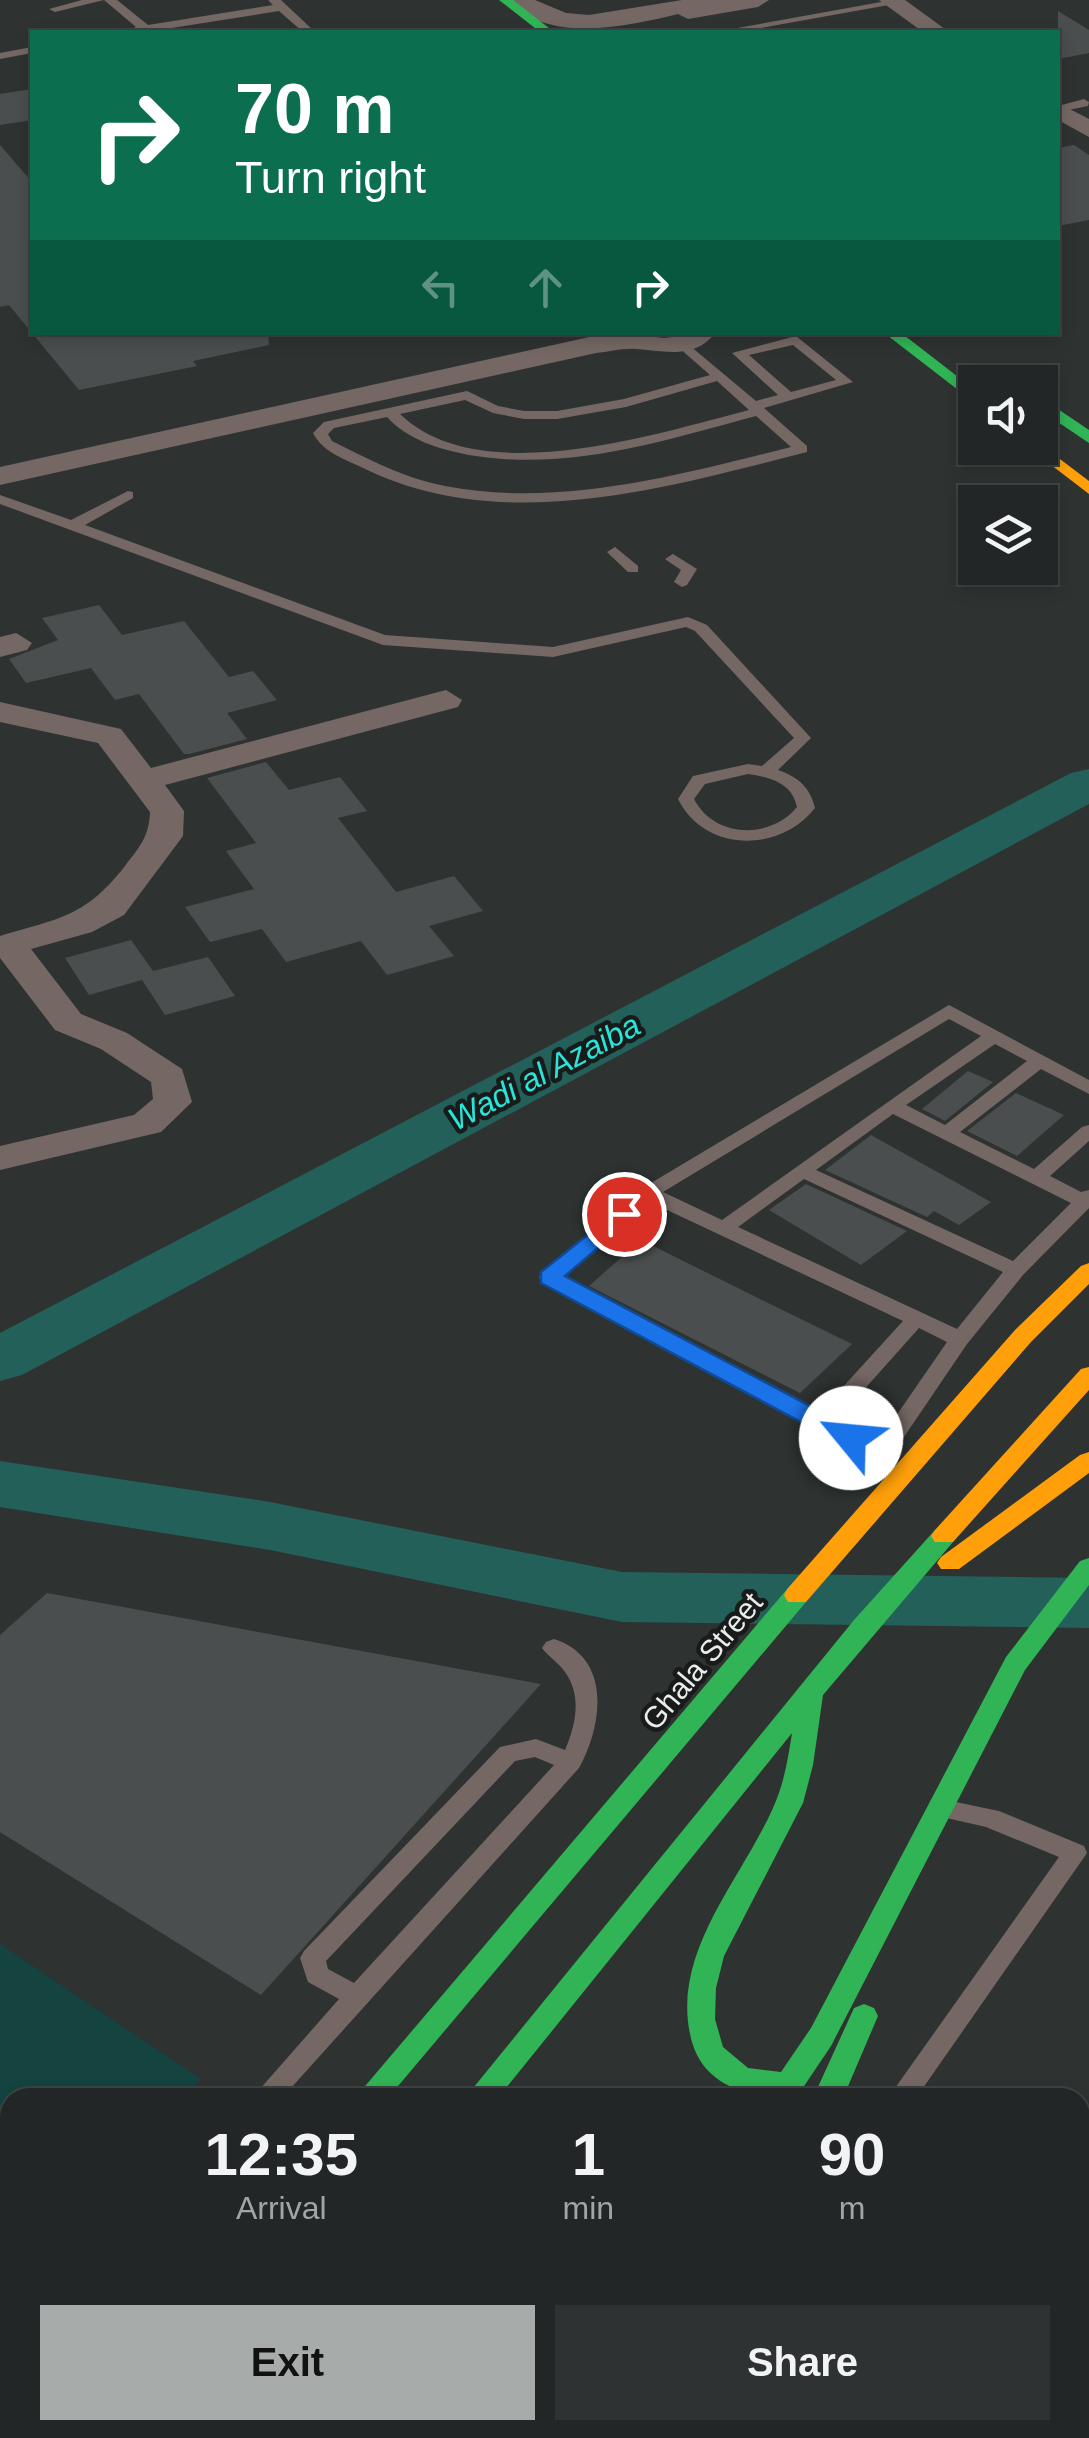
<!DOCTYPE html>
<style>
:root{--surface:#222626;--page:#2e3232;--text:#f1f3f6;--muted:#a2a5a7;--line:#3f4343;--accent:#a7acab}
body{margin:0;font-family:Arial,sans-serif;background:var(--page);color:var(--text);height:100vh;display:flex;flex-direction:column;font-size:38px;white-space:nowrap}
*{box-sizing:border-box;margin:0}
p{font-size:32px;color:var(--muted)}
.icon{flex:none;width:55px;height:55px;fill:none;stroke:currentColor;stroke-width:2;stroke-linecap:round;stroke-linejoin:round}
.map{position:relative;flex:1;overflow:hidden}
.sheet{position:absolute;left:0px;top:2088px;width:1090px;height:352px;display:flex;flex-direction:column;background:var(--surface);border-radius:30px 30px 0 0;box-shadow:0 5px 15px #0003,0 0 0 2px var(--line)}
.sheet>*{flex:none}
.hud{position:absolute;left:30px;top:30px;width:1030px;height:305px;border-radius:0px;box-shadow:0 5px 15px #0003,0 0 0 2px var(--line);background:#0b6e4f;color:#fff;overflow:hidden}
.tools{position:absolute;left:958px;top:365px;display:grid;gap:20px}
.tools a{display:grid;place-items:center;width:100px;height:100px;border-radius:0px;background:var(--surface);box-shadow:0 5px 15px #0003,0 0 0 2px var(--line);font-size:50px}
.pin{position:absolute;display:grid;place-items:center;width:85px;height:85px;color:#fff;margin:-42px;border:5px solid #fff;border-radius:50%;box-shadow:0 2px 10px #0007}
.me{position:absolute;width:110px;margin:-55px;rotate:298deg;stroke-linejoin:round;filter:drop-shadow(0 0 8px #0008)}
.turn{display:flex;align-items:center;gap:35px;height:210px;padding:0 40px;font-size:45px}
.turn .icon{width:130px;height:130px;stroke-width:2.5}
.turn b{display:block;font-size:70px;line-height:85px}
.lanes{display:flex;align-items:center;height:95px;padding:0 40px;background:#0003;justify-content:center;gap:50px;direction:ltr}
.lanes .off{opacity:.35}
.eta{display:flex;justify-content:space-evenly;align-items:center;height:170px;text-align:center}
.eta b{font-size:60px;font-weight:700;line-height:70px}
.button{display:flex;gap:20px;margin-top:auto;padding:20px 40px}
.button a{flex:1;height:115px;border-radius:0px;background:var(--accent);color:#111;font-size:40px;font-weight:700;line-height:115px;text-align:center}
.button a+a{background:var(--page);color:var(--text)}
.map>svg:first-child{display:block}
</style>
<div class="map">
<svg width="1089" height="2438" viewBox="0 0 1089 2438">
<rect width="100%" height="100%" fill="#2e3332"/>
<polygon fill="#144340" points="0,1944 201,2079 185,2097 10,2098 10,2285 0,2296"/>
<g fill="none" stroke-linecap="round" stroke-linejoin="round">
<g fill="#23605a" fill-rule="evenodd">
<polygon points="1089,769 1089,804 22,1375 0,1381 0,1333 1071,773"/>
<polygon points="0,1461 270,1502 622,1572 1089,1578 1089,1628 622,1622 270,1550 0,1507"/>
</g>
</g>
<g fill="#4b4e4e">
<polygon points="1058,11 1089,30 1089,53 1058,59"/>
<polygon points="32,89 32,120 0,125 0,94"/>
<polygon points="0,145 32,182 32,332 268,332 269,345 193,361 197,366 79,390 9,305 0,307"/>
<polygon points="1074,145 1089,155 1089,220 1058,226 1058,148"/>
<polygon points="99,605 122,635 184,621 229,677 253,671 277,700 227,713 247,739 189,754 184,754 139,694 115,700 91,668 26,683 9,659 58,640 42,618"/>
<polygon points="266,762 289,790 340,777 367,811 338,818 396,892 454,876 483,911 429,926 454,956 387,975 361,941 286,962 262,929 210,942 185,907 254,889 226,851 256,843 207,778"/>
<polygon points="131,940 153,971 208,957 235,996 165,1015 142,980 89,995 65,958"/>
<polygon points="968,1071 993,1082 945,1121 922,1109"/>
<polygon points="1016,1093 1064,1115 1017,1156 967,1131"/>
<polygon points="871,1135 991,1202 959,1225 934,1211 927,1217 825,1170"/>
<polygon points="806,1184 907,1231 861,1265 769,1210"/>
<polygon points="641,1240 752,1295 852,1344 800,1393 589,1286"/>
<polygon points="47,1593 541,1684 261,1995 0,1832 0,1635"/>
</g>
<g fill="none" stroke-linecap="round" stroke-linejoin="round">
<g fill="#756864" fill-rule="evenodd">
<polygon points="82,0 104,0 55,12 49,9"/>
<polygon points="104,0 117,0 148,25 273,5 268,0 281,0 315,32 303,32 279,11 146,32 123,32 136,27"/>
<polygon points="892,0 900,3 739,32 715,32"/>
<polygon points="32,47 32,53 0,59 0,53"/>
<polygon points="1084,99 1089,102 1088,106 1058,112 1058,106"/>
<path d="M 796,336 L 853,382 L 764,408 L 807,446 L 807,452 C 665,488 501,537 361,467 C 342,458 323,452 313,433 L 324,422 L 467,391 L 498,406 L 524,411 L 557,411 L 624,399 L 710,375 L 678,347 L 676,344 L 683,340 L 756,401 L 778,395 L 732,353 ZM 793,345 L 836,380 L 791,392 L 749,355 ZM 717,381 L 749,410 C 656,434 479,491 400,414 L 465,400 L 493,413 L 524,419 L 557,419 L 626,407 ZM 756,416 L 791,447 C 679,475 561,508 445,486 C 404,478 368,459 332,441 L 328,434 L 334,428 L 387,417 C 408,440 439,449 469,455 C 568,472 662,441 756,416 Z"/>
<path d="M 128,491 L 133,492 L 133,498 L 85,525 L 385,635 L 553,647 L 688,617 L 707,625 L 811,738 L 778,770 C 798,777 810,787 815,808 C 779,854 704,852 678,799 L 693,776 L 748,764 L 762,766 L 794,738 L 695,631 L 686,627 L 553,657 L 383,645 L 0,504 L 0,495 L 71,520 ZM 748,774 C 771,777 792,783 797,807 C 770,840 714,838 694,799 L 705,784 Z"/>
<polygon points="615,547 638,566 638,572 628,572 610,555 607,552"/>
<polygon points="673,554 697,569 687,585 682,587 674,582 681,570 665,559"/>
<path d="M 949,1005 L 1089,1080 L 1089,1094 L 1041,1069 L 960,1132 L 1034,1169 L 1082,1127 L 1089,1125 L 1089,1141 L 1050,1176 L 1081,1192 L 1089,1190 L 1089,1208 L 1023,1275 L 967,1344 L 883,1468 L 867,1468 L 864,1463 L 868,1456 L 542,1282 L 539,1277 L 542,1272 L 641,1189 ZM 949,1019 L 981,1036 L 722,1220 L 663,1192 ZM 995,1044 L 1027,1061 L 945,1125 L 906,1105 ZM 893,1114 L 1071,1203 L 1013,1261 L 816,1170 ZM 804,1179 L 1003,1272 L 957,1329 L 738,1227 ZM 650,1202 L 903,1321 L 820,1412 L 563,1276 ZM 919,1328 L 947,1342 L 878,1442 L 836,1421 Z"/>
<path d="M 554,1639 C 613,1658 602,1727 579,1768 L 282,2098 L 252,2098 L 339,1999 L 308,1982 L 300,1958 L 304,1951 L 500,1747 L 536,1739 L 565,1750 C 576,1725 582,1695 565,1672 C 558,1662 549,1657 542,1648 L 546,1642 ZM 535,1757 L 554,1765 L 354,1983 L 328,1969 L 326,1961 L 515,1761 Z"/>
<polygon points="951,1801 999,1811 1084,1846 1087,1853 916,2098 888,2098 1059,1857 986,1827 942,1817 939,1810 942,1803"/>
</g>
<g fill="#756864" fill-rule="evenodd">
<path d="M 508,0 L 535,0 L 566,13 L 589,15 L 682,0 L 769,0 L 758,7 L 688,19 L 678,14 C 628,26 548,45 508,0 Z"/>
<polygon points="879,0 905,0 949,32 923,32"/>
<polygon points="1058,103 1089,119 1089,137 1058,120"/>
<path d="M 612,332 L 664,338 L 716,332 C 695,360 665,351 636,349 C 623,348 608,352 596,353 L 0,485 L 0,467 Z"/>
<polygon points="16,633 32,643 27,650 0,657 0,637"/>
<path d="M 446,690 L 462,700 L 458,707 L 165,785 L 184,811 L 183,836 L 124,915 L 92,932 L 31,949 L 81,1014 L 127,1033 L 182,1069 L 192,1102 L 161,1132 L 0,1170 L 0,1146 L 134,1115 L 153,1099 L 151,1082 L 101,1049 L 55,1030 L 0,958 L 0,936 C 60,918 85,917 125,866 C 140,846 149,837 150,812 L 98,743 L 0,722 L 0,702 L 121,729 L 151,768 Z"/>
</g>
<g fill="#30b455" fill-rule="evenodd">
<polygon points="499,0 513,0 554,32 540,32"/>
<polygon points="883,332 900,332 975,390 975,403"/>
<polygon points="1040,397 1089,430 1089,443 1040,410"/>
<path d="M 944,1527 L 953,1530 L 957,1536 L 953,1542 L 823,1695 L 813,1765 L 803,1803 L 724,1956 L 716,1988 L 715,2019 L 723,2047 L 748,2068 L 781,2072 L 811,2028 L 1006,1657 L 1080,1561 L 1089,1558 L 1089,1585 L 1025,1670 L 831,2046 L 796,2098 C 755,2098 706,2090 692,2042 C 668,1956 740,1882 773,1808 C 784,1784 788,1759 792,1733 L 498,2098 L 465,2098 L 854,1620 L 935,1530 Z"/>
<polygon points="797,1586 806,1588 810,1595 806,1602 388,2098 355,2098 788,1588"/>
<polygon points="864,2004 874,2008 878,2016 843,2098 813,2098 854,2008"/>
<polygon points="67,2430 103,2430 100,2438 64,2438"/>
<polygon points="191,2430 226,2430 223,2438 188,2438"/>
</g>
<g fill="#ff9f0a" fill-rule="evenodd">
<polygon points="1040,444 1089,481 1089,494 1029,448 1040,448"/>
<polygon points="1089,1263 1089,1284 1031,1342 806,1602 788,1602 784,1595 788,1588 1015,1330 1081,1266"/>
<polygon points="1089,1367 1089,1390 953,1542 935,1542 931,1536 935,1530 1081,1369"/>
<polygon points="1089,1452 1089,1473 959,1569 941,1569 937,1563 941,1557 1080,1455"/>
<polygon points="516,2430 550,2430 547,2438 513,2438"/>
</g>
<polygon fill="#e5322d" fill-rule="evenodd" points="583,2430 617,2430 614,2438 580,2438"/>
</g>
<polygon fill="#1a73e8" stroke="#114b97" stroke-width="2.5" points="624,1206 632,1209 632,1219 565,1276 859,1432 863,1438 859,1444 842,1444 541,1283 541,1272"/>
<g text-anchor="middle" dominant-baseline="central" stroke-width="9" stroke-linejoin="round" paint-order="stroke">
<g font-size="30" fill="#e8edec" stroke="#181b1a">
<text transform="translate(702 1661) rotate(-50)">Ghala Street</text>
</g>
<g font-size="32" font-style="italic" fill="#27e5d9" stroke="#181b1a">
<text transform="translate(544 1072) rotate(-28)">Wadi al Azaiba</text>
</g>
</g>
</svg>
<div class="tools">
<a><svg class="icon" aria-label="sound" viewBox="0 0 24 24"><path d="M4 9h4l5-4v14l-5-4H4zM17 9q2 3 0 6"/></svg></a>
<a><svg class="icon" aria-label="layers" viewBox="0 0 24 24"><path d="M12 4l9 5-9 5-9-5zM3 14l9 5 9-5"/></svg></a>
</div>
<div class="pin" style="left:624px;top:1214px;background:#d93025"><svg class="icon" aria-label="arrive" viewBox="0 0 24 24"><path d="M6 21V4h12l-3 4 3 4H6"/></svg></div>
<svg class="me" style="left:851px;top:1438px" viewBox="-20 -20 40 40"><circle r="19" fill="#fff"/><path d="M0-13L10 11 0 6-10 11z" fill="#1a73e8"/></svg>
<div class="hud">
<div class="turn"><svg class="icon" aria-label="right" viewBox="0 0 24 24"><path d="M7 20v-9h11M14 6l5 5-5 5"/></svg><div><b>70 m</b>Turn right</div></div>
<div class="lanes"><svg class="icon off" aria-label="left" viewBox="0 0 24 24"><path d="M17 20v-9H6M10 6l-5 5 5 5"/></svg><svg class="icon off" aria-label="ahead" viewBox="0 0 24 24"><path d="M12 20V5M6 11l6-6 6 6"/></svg><svg class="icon" aria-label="right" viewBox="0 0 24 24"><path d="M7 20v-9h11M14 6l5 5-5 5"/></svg></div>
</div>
<section class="sheet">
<div class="eta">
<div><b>12:35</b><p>Arrival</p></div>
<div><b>1</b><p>min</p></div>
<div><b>90</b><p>m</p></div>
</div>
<div class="button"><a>Exit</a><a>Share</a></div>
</section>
</div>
